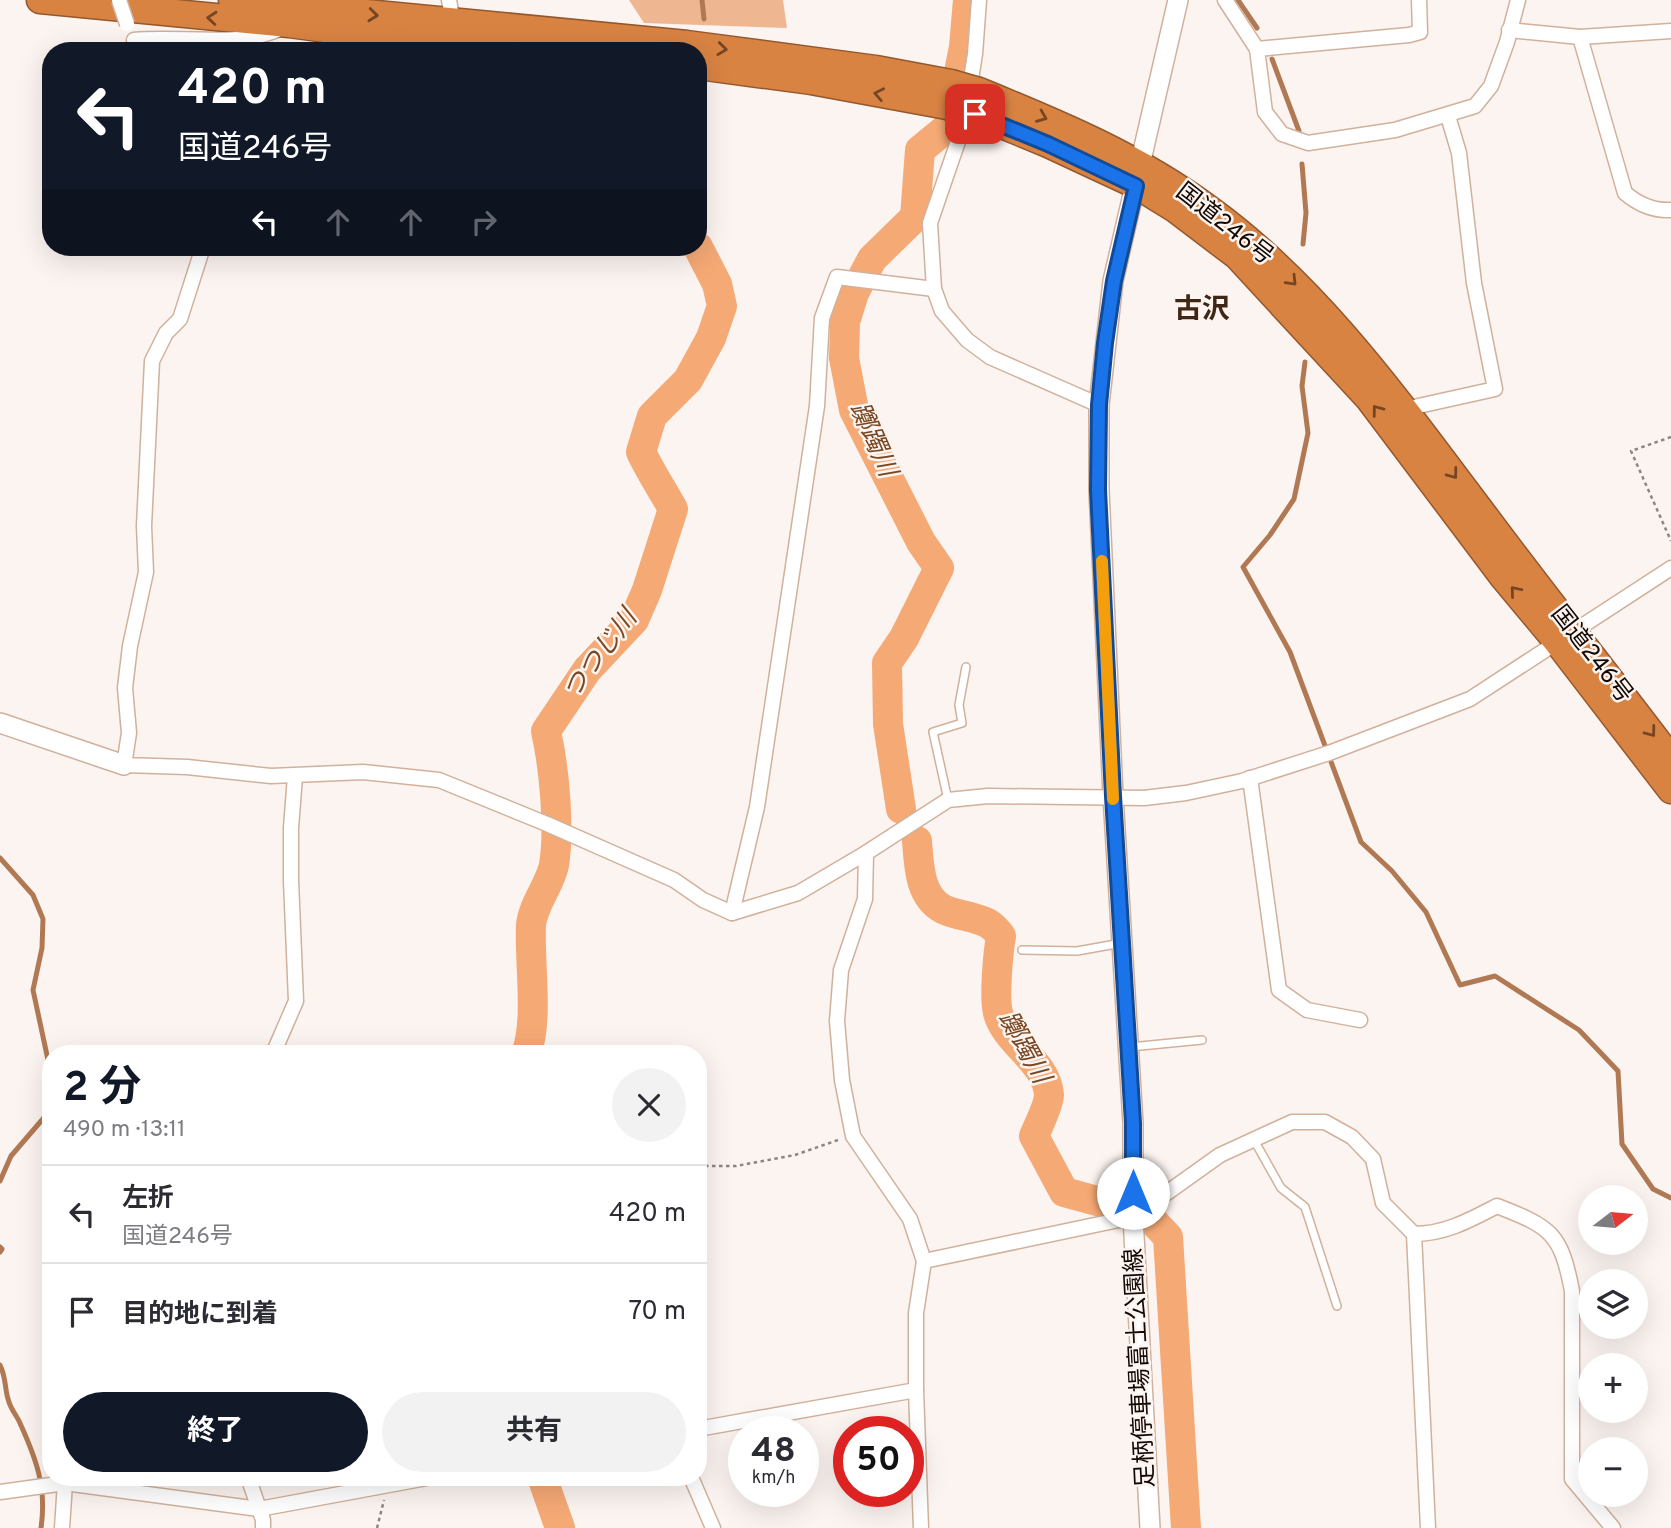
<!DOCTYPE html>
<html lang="ja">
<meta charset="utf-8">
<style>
:root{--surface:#fff;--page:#f2f2f3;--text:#2b2b33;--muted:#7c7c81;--line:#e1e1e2;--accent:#111827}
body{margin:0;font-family:Overpass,"Noto Sans JP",sans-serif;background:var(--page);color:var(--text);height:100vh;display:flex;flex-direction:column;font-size:26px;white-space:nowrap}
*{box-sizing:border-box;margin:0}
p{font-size:23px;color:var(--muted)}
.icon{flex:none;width:38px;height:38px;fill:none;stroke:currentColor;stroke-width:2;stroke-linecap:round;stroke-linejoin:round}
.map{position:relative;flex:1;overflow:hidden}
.details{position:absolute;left:42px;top:1045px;width:665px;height:441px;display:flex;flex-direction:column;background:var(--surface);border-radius:28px;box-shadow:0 7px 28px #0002}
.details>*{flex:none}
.top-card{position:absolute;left:42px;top:42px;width:665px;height:214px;border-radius:28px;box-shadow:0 7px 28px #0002;background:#111827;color:#fff;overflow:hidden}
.needle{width:46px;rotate:74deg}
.tools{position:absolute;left:1578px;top:1185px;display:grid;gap:14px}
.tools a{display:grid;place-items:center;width:70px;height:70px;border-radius:50%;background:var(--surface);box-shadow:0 7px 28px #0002;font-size:35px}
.speed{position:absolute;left:728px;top:1416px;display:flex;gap:14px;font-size:35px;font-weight:700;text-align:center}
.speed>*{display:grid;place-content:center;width:91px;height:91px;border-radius:50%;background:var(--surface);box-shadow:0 7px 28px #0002;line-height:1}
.speed small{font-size:18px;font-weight:400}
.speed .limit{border:10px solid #d22;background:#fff;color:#111}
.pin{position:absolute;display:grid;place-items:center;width:60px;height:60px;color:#fff;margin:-30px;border-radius:14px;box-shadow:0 4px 10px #0006}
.me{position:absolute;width:77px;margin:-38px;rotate:0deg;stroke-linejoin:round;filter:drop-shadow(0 0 5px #0008)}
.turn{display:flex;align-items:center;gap:24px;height:147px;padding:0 21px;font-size:32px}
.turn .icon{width:91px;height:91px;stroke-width:2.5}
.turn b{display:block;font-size:49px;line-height:60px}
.lanes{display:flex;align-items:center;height:66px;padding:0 21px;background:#0003;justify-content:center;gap:35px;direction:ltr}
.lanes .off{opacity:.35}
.round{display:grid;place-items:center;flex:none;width:74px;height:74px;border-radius:37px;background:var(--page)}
.head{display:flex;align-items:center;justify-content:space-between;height:119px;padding:0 21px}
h1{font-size:42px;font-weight:700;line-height:52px;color:var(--accent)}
.action{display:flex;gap:14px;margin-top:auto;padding:14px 21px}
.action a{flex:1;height:80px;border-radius:42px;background:var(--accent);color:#fff;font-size:28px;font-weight:700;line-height:80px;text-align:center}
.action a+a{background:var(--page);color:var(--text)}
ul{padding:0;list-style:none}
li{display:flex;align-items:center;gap:21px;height:98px;padding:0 21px;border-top:2px solid var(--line)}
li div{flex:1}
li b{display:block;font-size:26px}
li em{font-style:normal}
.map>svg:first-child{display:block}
</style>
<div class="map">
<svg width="1671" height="1528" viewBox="0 0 1671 1528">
<rect width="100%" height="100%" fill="#fbf4f0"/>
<polygon fill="#efb791" points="629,0 783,0 787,28 644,23"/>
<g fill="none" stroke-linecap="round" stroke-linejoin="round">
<g stroke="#b17953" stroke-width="5">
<polyline points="702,0 704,19"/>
<polyline points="1238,0 1257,28"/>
<polyline points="1272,59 1299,131"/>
<polyline points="1302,164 1306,213 1303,244"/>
<polyline points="1305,362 1302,386 1308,433 1294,499 1270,535 1243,567 1290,652 1361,842 1392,871 1426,912 1460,985 1495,976 1579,1030 1618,1071 1622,1144 1653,1189 1671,1198"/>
<polyline points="0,858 33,895 43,919 42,948 33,990 51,1074"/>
<polyline points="0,1181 11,1156 48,1113 51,1104"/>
<polyline points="0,1247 2,1249 0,1252"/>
<path d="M 0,1365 C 7,1379 4,1389 9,1402 C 11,1409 16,1415 19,1421 C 36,1458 47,1487 41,1528"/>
</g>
<g stroke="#f5a975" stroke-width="30">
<polyline points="901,809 888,724 887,663 904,638 939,568 921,542 854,410 844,358 845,322 854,293 872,259 915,217 920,150 948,127 964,47 968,0"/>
<path d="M 917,841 C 919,865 919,896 943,909 C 951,913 961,915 970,917 C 986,922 990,922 1001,936 C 998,954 994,997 998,1013 C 1006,1043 1047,1062 1049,1095 C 1049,1104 1038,1127 1034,1136 L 1064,1192 L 1119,1207"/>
<path d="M 526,1054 C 539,1021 529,961 531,925 C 533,904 550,885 554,865 C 560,828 554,767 546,731 L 587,670 L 634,620 L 647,590 L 673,509 C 662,489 651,473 641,452 L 652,416 L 688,380 L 711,338 L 722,306 L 717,284 L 698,247"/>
<polyline points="1153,1221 1168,1237 1186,1528"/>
<polyline points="542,1477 560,1528"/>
</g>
<defs>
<g id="lane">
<polyline points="948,800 933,732 962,723 959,705 966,667"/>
<polyline points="1022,950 1077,951 1122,943"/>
<polyline points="1130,1047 1202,1040"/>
<polyline points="1254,1140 1281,1188 1305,1207 1337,1306"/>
</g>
<g id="street">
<polyline points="449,0 453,23"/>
<polyline points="979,0 975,54 964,124 930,223 934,289 942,311 967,340 990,357 1099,405"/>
<polyline points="1225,0 1257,49 1265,112 1282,134 1308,143 1395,130 1475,106 1491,86 1507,42 1518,0"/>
<polyline points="1509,30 1580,37 1671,31"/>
<path d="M 1580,37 L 1625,193 C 1638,204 1653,211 1671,210"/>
<path d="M 134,40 C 182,35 240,49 284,27"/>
<polyline points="1257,49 1409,35 1420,32 1419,0"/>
<polyline points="203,247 180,319 166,333 152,361 144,526 146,572 130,646 125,688 129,733 124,765 187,767 271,776 363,772 439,780 547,824 674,880 703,900 732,913 798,893 866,853 948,800 988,796 1144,798 1186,793 1242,781 1329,753 1470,699 1671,568"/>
<polyline points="1405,409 1495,389 1474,283 1459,153 1448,116"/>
<polyline points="1250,778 1279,990 1307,1010 1360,1020"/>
<polyline points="866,853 865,899 841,970 837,1021 842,1080 853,1136 910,1219 924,1261 916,1313 916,1390 921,1528"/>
<polyline points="732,913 757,807 817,406 822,318 837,277 934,289"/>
<polyline points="273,1054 296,1001 291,880 291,828 295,776"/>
<polyline points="1414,1234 1428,1528"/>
<path d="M 924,1261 L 1133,1217 L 1220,1155 L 1292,1122 L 1325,1122 L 1352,1137 L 1373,1159 L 1383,1203 L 1414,1234 C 1445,1234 1470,1220 1497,1206 C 1551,1227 1561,1233 1572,1291 L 1572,1479 L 1613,1528"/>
<polyline points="698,1429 916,1390"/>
<polyline points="248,1477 263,1520 263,1528"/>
<polyline points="691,1477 713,1528"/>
<polyline points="0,1492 65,1483 259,1509 432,1477"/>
<polyline points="62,1528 65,1483"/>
</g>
<g id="secondary">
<polyline points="0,723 124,765"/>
<polyline points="1150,1528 1133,1217 1133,1123 1113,796 1099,490 1099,405 1113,281 1178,0"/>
</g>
<g id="highway">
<polyline points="40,0 289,24 377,36 548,51"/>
<polyline points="232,0 687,44 876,69 951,83"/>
<polyline points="698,66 811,81 947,106"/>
<path d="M 979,91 C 1060,124 1139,157 1209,209 C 1321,290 1402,407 1484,515 C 1545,597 1609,677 1671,759"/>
<polyline points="975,114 1048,144 1136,185 1175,209 1237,256 1369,399 1503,577 1558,643 1671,790"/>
</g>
</defs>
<use href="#lane" stroke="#d1b19b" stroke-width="10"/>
<use href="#street" stroke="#d1b19b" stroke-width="17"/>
<use href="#secondary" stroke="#d1b19b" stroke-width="22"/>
<use href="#highway" stroke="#94582d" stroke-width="29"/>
<g stroke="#8e8581" stroke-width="2.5" stroke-dasharray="3.5 3.5" stroke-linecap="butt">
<polyline points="1671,437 1631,451 1671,541"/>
<polyline points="698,1166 736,1166 795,1155 838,1140"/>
<polyline points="377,1528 384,1500"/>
</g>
<use href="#lane" stroke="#fff" stroke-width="7"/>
<use href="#street" stroke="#fff" stroke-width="14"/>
<use href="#secondary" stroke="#fff" stroke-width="19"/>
<use href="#highway" stroke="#d98343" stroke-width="26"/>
<defs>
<polyline id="street-bridge" points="119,0 127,24"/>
<g id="highway-bridge">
<polyline points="951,83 979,91"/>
<polyline points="947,106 975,114"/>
</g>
</defs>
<use href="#street-bridge" stroke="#d1b19b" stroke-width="17" stroke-linecap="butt"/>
<use href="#highway-bridge" stroke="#94582d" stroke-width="29" stroke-linecap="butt"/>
<use href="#street-bridge" stroke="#fff" stroke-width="14"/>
<use href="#highway-bridge" stroke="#d98343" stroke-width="26"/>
</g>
<defs><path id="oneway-chevron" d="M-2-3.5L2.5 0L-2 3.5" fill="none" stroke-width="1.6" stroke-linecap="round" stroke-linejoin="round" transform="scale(1.75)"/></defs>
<g stroke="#764623">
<use href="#oneway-chevron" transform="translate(373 15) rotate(6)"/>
<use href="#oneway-chevron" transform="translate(212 18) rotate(-175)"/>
<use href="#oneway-chevron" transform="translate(722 49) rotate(7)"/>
<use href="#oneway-chevron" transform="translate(879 94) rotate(-169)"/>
<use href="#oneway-chevron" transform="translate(1042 117) rotate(22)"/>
<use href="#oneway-chevron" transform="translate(1292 281) rotate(46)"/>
<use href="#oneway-chevron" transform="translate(1377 410) rotate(-127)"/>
<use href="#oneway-chevron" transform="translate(1453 474) rotate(53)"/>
<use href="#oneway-chevron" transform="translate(1515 591) rotate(-130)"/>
<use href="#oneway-chevron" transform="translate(1651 732) rotate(53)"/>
</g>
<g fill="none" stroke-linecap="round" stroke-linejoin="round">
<defs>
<polyline id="route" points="975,114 1048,144 1136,186 1114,281 1105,343 1099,405 1098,490 1113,796 1133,1123 1133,1193"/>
</defs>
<use href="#route" stroke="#114b97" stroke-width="18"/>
<use href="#route" stroke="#1a73e8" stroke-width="12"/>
<polyline stroke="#f59e0b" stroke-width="12" points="1102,561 1113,799"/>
</g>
<g text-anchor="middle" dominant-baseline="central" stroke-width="5" stroke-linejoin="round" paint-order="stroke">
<g font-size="24" fill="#130803" stroke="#fbf4f0">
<text transform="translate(1224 225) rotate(38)">国道246号</text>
<text transform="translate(1591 655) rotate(52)">国道246号</text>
<text transform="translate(1141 1368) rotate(-93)">足柄停車場富士公園線</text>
</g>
<g font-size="26" font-style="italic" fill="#794721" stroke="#fbf4f0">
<text transform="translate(872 440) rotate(66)">躑躅川</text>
<text transform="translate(601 655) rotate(-53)">つつじ川</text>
<text transform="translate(1023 1048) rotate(61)">躑躅川</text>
</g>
<g font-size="28" font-weight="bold" fill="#402715" stroke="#fbf4f0">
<text x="1202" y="311">古沢</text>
</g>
</g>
</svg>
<div class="tools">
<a><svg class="needle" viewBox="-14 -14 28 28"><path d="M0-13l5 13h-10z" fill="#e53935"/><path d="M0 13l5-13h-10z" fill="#7c7c81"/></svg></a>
<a><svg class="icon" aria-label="layers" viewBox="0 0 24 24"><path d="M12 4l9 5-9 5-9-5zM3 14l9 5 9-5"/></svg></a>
<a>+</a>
<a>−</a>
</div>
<div class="speed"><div>48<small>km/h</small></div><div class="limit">50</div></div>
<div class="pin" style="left:975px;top:114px;background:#d93025"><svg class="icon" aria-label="arrive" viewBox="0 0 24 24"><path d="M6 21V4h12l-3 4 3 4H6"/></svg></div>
<svg class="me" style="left:1133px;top:1193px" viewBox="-20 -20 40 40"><circle r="19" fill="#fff"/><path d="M0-13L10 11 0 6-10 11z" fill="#1a73e8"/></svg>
<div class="top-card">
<div class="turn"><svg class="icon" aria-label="left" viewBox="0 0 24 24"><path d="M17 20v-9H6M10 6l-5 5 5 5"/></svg><div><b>420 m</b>国道246号</div></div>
<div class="lanes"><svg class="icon" aria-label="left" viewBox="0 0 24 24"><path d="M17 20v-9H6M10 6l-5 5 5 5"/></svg><svg class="icon off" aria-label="ahead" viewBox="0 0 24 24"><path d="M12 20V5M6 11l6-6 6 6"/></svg><svg class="icon off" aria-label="ahead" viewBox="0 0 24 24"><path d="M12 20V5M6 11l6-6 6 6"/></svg><svg class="icon off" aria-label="right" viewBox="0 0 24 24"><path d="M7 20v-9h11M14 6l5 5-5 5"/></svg></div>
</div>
<section class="details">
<div class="head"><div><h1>2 分</h1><p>490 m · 13:11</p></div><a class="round"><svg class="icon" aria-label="close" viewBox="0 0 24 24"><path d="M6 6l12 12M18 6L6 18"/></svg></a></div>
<ul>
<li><svg class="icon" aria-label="left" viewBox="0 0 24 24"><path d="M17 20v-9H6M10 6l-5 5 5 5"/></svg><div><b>左折</b><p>国道246号</p></div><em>420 m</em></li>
<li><svg class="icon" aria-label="arrive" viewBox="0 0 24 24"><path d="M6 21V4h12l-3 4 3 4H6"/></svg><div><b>目的地に到着</b></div><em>70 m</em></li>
</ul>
<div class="action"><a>終了</a><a>共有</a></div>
</section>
</div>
